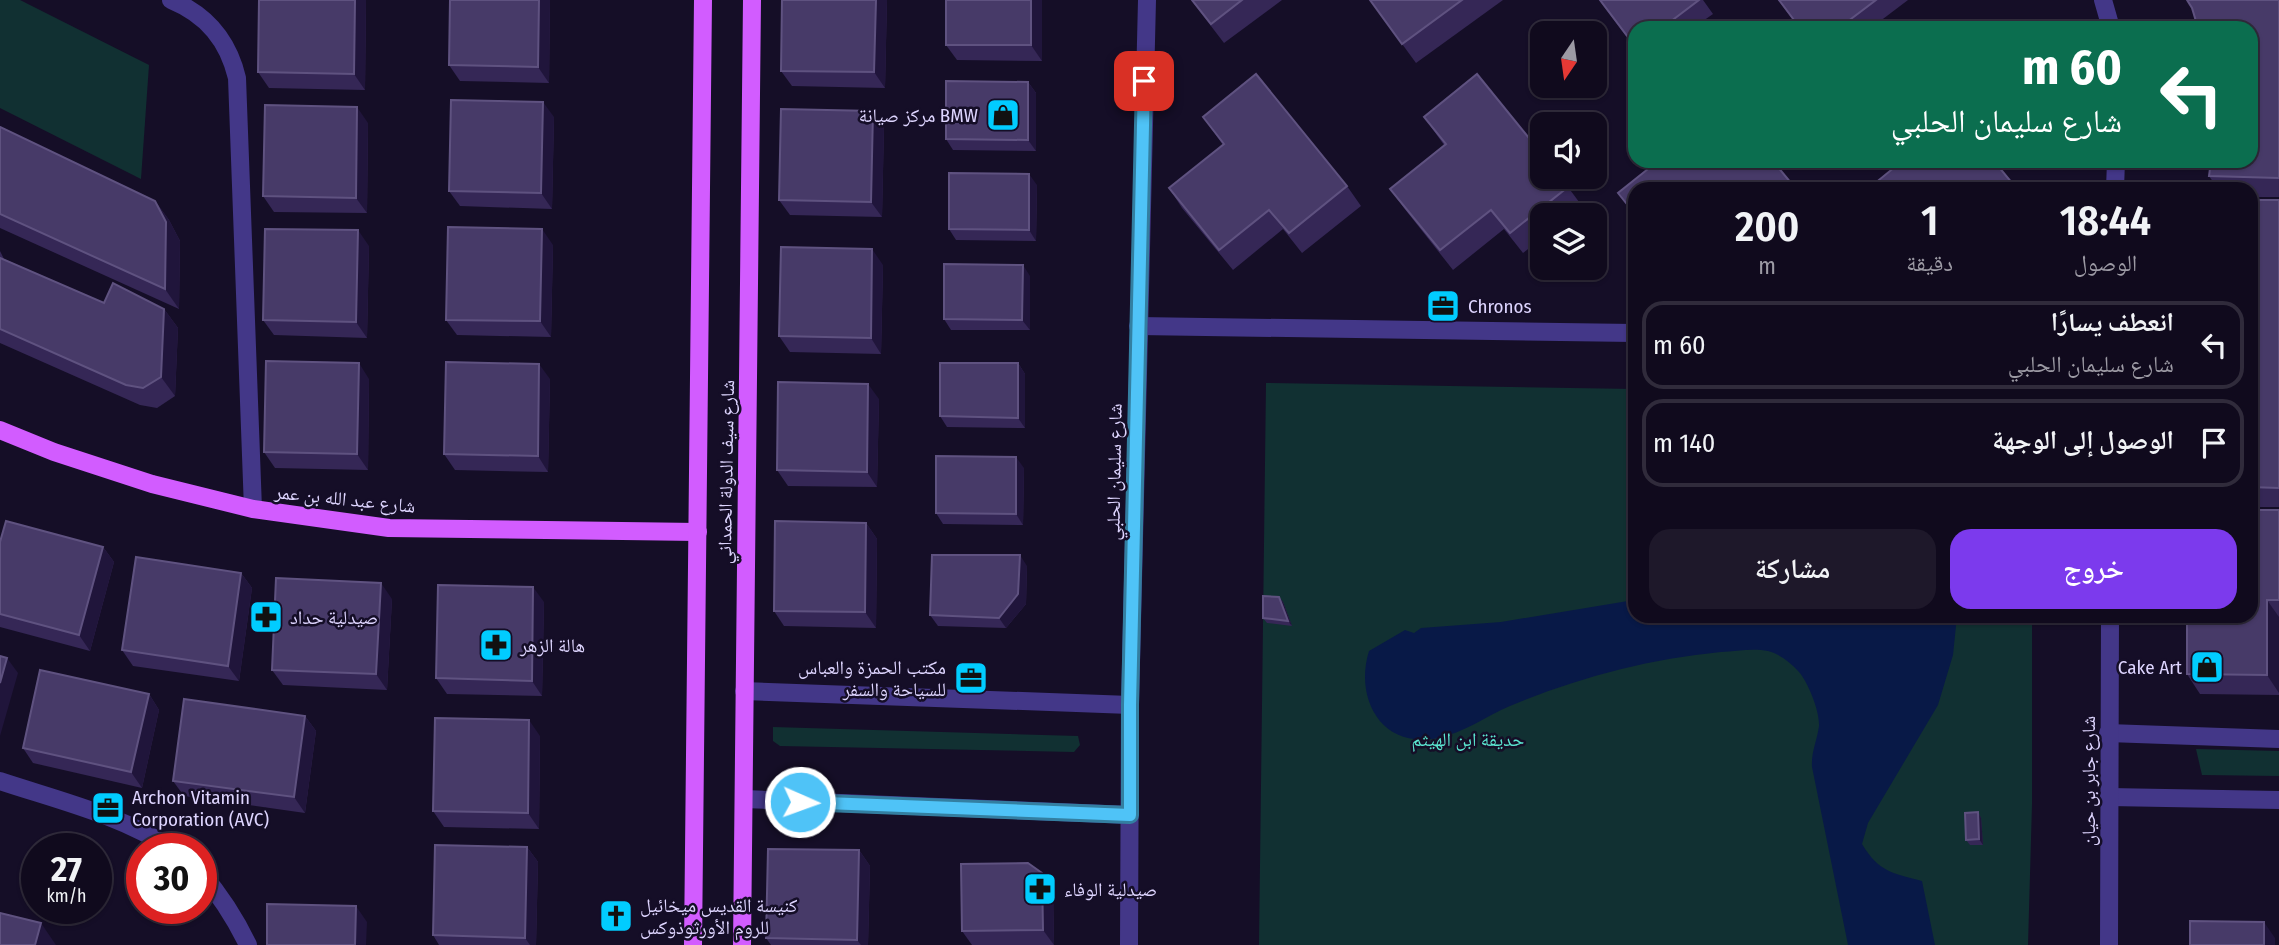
<!DOCTYPE html>
<html lang="ar">
<meta charset="utf-8">
<style>
:root{--surface:#100a1d;--page:#1e182a;--text:#f1f3f6;--muted:#9c9aa4;--line:#302b3b;--accent:#7c3aed}
body{margin:0;font-family:"Fira Sans Condensed","Noto Naskh Arabic",sans-serif;background:var(--page);color:var(--text);direction:rtl;height:100vh;display:flex;flex-direction:column;font-size:26px;white-space:nowrap}
*{box-sizing:border-box;margin:0}
p{font-size:23px;color:var(--muted)}
.icon{flex:none;width:38px;height:38px;fill:none;stroke:currentColor;stroke-width:2;stroke-linecap:round;stroke-linejoin:round}
.map{position:relative;flex:1;overflow:hidden;direction:ltr}
.sheet{position:absolute;left:1628px;top:182px;width:630px;height:441px;display:flex;flex-direction:column;background:var(--surface);border-radius:21px;box-shadow:0 2px 5px #0004,0 0 0 2px var(--line);direction:rtl}
.sheet>*{flex:none}
.banner{position:absolute;left:1628px;top:21px;width:630px;height:147px;border-radius:21px;box-shadow:0 2px 5px #0004,0 0 0 2px var(--line);direction:rtl;background:#0b6e4f;color:#fff;overflow:hidden}
.needle{width:46px;rotate:193deg}
.buttons{position:absolute;left:1530px;top:21px;display:grid;gap:14px}
.buttons a{display:grid;place-items:center;width:77px;height:77px;border-radius:14px;background:var(--surface);box-shadow:0 2px 5px #0004,0 0 0 2px var(--line);font-size:35px}
.speed{position:absolute;left:21px;top:833px;display:flex;gap:14px;font-size:35px;font-weight:700;text-align:center}
.speed>*{display:grid;place-content:center;width:91px;height:91px;border-radius:50%;background:var(--surface);box-shadow:0 2px 5px #0004,0 0 0 2px var(--line);line-height:1}
.speed small{font-size:18px;font-weight:400}
.speed .limit{border:10px solid #d22;background:#fff;color:#111}
.pin{position:absolute;display:grid;place-items:center;width:60px;height:60px;color:#fff;margin:-30px;border-radius:14px;box-shadow:0 4px 10px #0006}
.me{position:absolute;width:77px;margin:-38px;rotate:92deg;stroke-linejoin:round;filter:drop-shadow(0 0 5px #0008)}
.turn{display:flex;align-items:center;gap:24px;height:147px;padding:0 21px;font-size:32px}
.turn .icon{width:91px;height:91px;stroke-width:2.5}
.turn b{display:block;font-size:49px;line-height:60px}
.eta{display:flex;justify-content:space-evenly;align-items:center;height:119px;text-align:center}
.eta b{font-size:42px;font-weight:600;line-height:49px}
.action{display:flex;gap:14px;margin-top:auto;padding:14px 21px}
.action a{flex:1;height:80px;border-radius:21px;background:var(--accent);color:#fff;font-size:28px;font-weight:600;line-height:80px;text-align:center}
.action a+a{background:var(--page);color:var(--text)}
ul{padding:0;list-style:none}
li{display:flex;align-items:center;gap:21px;height:88px;margin:0 14px 10px;padding:0 7px;border:4px solid var(--line);border-radius:21px}
li div{flex:1}
li b{display:block;font-size:26px}
li em{font-style:normal}
.map>svg:first-child{display:block}
</style>
<div class="map">
<svg width="2279" height="945" viewBox="0 0 2279 945">
<rect width="100%" height="100%" fill="#150e27"/>
<g fill="#113032">
<polygon points="0,0 20,0 149,65 141,179 0,108"/>
<polygon points="1266,383 1634,389 1634,616 2032,616 2032,804 2028,945 1259,945"/>
<polygon points="773,727 1078,736 1080,745 1074,752 780,746 773,741"/>
<polygon points="2196,749 2279,751 2279,776 2202,775"/>
</g>
<path fill="#081947" d="M 1634,600 L 1634,616 L 1957,616 L 1953,655 L 1938,705 L 1868,823 L 1862,844 C 1879,872 1892,873 1922,881 L 1935,945 L 1848,945 L 1812,767 C 1811,752 1817,741 1819,726 C 1820,712 1808,682 1799,672 C 1791,663 1780,654 1768,651 C 1754,648 1736,651 1721,652 C 1648,659 1577,678 1510,706 C 1486,716 1464,733 1438,738 C 1382,750 1354,699 1369,651 L 1405,630 L 1414,633 L 1421,628 L 1501,622 Z"/>
<g fill="none" stroke-linecap="round" stroke-linejoin="round">
<g stroke="#433788" stroke-width="18">
<path d="M 171,0 C 207,15 228,40 237,78 L 253,509"/>
<polyline points="2103,0 2111,28"/>
<polyline points="2115,189 2116,161"/>
<polyline points="1138,326 1634,333"/>
<polyline points="744,691 1130,705"/>
<polyline points="2108,733 2279,739"/>
<path d="M 0,781 C 57,800 121,815 172,849"/>
<polyline points="2109,797 2279,800"/>
<polyline points="744,799 1130,815"/>
<path d="M 201,873 C 221,896 235,918 248,945"/>
<polyline points="1129,945 1130,705 1147,0"/>
<polyline points="2109,945 2110,616"/>
</g>
<g stroke="#d25cff" stroke-width="18">
<polyline points="0,430 54,452 152,484 253,509 389,528 698,532"/>
<polyline points="693,945 703,0"/>
<polyline points="742,945 752,0"/>
</g>
</g>
<g fill="#352756">
<polygon points="366,0 365,90 269,88 258,72"/>
<polygon points="550,0 549,83 460,81 449,65"/>
<polygon points="887,0 885,88 792,86 781,71"/>
<polygon points="946,0 1042,0 1042,61 957,60 946,45"/>
<polygon points="1191,0 1282,0 1224,43"/>
<polygon points="1370,0 1503,0 1416,63"/>
<polygon points="1599,0 1703,0 1713,14 1693,28 1634,28 1634,47"/>
<polygon points="1778,0 1908,0 1871,28 1799,28"/>
<polygon points="2279,0 2279,197 2250,197 2250,189 2218,189 2209,176 2250,161 2192,8"/>
<polygon points="1028,82 1036,93 1036,151 953,150 946,139"/>
<polygon points="873,111 884,126 882,217 790,215 779,200"/>
<polygon points="554,117 552,209 460,206 449,191"/>
<polygon points="1203,117 1347,186 1361,206 1302,253 1283,229 1233,270 1182,208 1169,188 1223,145"/>
<polygon points="1424,117 1568,187 1582,206 1571,215 1542,215 1542,238 1523,253 1504,229 1453,270 1404,208 1390,189 1444,145"/>
<polygon points="368,123 367,213 274,212 263,196"/>
<polygon points="0,127 155,201 169,220 180,241 179,309 0,228"/>
<polygon points="1037,185 1036,241 956,240 949,229"/>
<rect x="2250" y="200" width="29" height="307"/>
<polygon points="553,245 551,337 457,335 446,320"/>
<polygon points="369,246 367,338 274,335 263,320"/>
<polygon points="0,251 4,259 104,303 164,309 178,328 175,396 157,408 140,405 0,343"/>
<polygon points="883,265 881,354 790,352 779,336"/>
<polygon points="1030,276 1030,330 951,330 944,319"/>
<polygon points="1018,363 1025,374 1025,428 947,427 940,416"/>
<polygon points="369,379 368,470 275,468 264,452"/>
<polygon points="550,379 548,472 455,470 444,454"/>
<polygon points="879,399 877,487 788,486 777,470"/>
<polygon points="1024,468 1023,525 943,524 936,513"/>
<polygon points="2279,510 2279,695 2200,694 2187,674"/>
<polygon points="866,523 877,539 876,628 784,626 774,611"/>
<polygon points="0,542 103,547 114,562 90,651 0,627"/>
<polygon points="1027,566 1026,604 1006,628 938,626 930,615"/>
<polygon points="241,573 252,588 239,681 133,666 122,650"/>
<polygon points="1279,597 1283,602 1292,626 1267,623 1263,618"/>
<polygon points="392,599 387,690 283,685 272,670"/>
<polygon points="544,602 542,696 447,694 436,678"/>
<polygon points="149,694 159,710 142,788 33,763 23,748"/>
<polygon points="305,716 316,731 305,813 184,796 173,781"/>
<polygon points="540,736 539,829 444,827 433,811"/>
<polygon points="1978,812 1981,818 1983,845 1970,845 1966,840"/>
<polygon points="527,847 538,862 536,945 439,945 433,935"/>
<polygon points="859,850 870,866 868,945 771,945 766,938"/>
<polygon points="1053,889 1054,945 972,945 962,931"/>
</g>
<g fill="#20153b">
<polygon points="355,0 366,0 365,90 354,74"/>
<polygon points="539,0 550,0 549,83 538,67"/>
<polygon points="876,0 887,0 885,88 874,72"/>
<polygon points="1031,0 1042,0 1042,61 1031,45"/>
<polygon points="1028,82 1036,93 1036,151 1028,140"/>
<polygon points="543,102 554,117 552,209 541,193"/>
<polygon points="357,107 368,123 367,213 356,198"/>
<polygon points="873,111 884,126 882,217 871,202"/>
<polygon points="1029,174 1037,185 1036,241 1029,230"/>
<polygon points="155,201 169,220 180,241 179,309 165,289"/>
<polygon points="542,229 553,245 551,337 540,321"/>
<polygon points="358,230 369,246 367,338 356,322"/>
<polygon points="872,249 883,265 881,354 871,338"/>
<polygon points="1023,265 1030,276 1030,330 1022,320"/>
<polygon points="164,309 178,328 175,396 161,377"/>
<polygon points="359,363 369,379 368,470 357,454"/>
<polygon points="1018,363 1025,374 1025,428 1018,418"/>
<polygon points="539,364 550,379 548,472 538,456"/>
<polygon points="868,384 879,399 877,487 867,472"/>
<polygon points="1016,457 1024,468 1023,525 1016,514"/>
<polygon points="866,523 877,539 876,628 865,612"/>
<polygon points="103,547 114,562 90,651 79,635"/>
<polygon points="1020,555 1027,566 1026,604 1006,628 999,618"/>
<polygon points="241,573 252,588 239,681 228,666"/>
<polygon points="381,583 392,599 387,690 376,674"/>
<polygon points="533,587 544,602 542,696 532,681"/>
<polygon points="1279,597 1283,602 1292,626 1288,621"/>
<polygon points="2267,600 2279,617 2279,693 2267,675"/>
<polygon points="7,658 18,673 0,736 0,683"/>
<polygon points="149,694 159,710 142,788 131,772"/>
<polygon points="305,716 316,731 305,813 294,797"/>
<polygon points="529,720 540,736 539,829 528,813"/>
<polygon points="1978,812 1981,818 1983,845 1979,839"/>
<polygon points="527,847 538,862 536,945 530,945 525,938"/>
<polygon points="859,850 870,866 868,945 861,945 857,940"/>
<polygon points="1042,873 1053,889 1054,945 1043,930"/>
<polygon points="356,906 367,922 366,945 355,945"/>
<polygon points="2264,922 2275,938 2275,945 2264,945"/>
<polygon points="41,923 56,945 35,945"/>
</g>
<g fill="#473a68" stroke="#5f5280" stroke-width="2">
<polygon points="259,0 355,0 354,74 258,72"/>
<polygon points="450,0 539,0 538,67 449,65"/>
<polygon points="782,0 876,0 874,72 781,71"/>
<rect x="946" y="0" width="85" height="45"/>
<polygon points="1192,0 1242,0 1211,24"/>
<polygon points="1370,0 1462,0 1402,44"/>
<polygon points="1600,0 1699,0 1662,28 1634,28 1634,45"/>
<polygon points="1779,0 1876,0 1839,28 1800,28"/>
<polygon points="2187,0 2279,0 2279,178 2209,176 2211,161 2250,161 2250,28 2198,28 2192,8"/>
<polygon points="1256,74 1347,186 1289,233 1269,210 1219,250 1169,188 1224,144 1203,117"/>
<polygon points="1477,74 1542,154 1542,177 1560,177 1568,187 1510,233 1491,210 1440,250 1390,189 1446,144 1424,117"/>
<polygon points="946,81 1028,82 1028,140 946,139"/>
<polygon points="451,100 543,102 541,193 449,191"/>
<polygon points="265,105 357,107 356,198 263,196"/>
<polygon points="781,109 873,111 871,202 779,200"/>
<polygon points="0,127 155,201 166,222 165,289 0,214"/>
<polygon points="1658,161 1773,161 1796,189 1634,189 1634,213 1618,193"/>
<polygon points="1900,161 1994,161 2017,189 1868,189 1901,162"/>
<polygon points="949,173 1029,174 1029,230 949,229"/>
<polygon points="2250,200 2279,200 2279,488 2250,487"/>
<polygon points="448,227 542,229 540,321 446,320"/>
<polygon points="265,229 358,230 356,322 263,320"/>
<polygon points="781,247 872,249 871,338 779,336"/>
<polygon points="0,258 104,303 113,283 164,309 161,377 143,388 126,385 0,329"/>
<polygon points="944,264 1023,265 1022,320 944,319"/>
<polygon points="266,361 359,363 357,454 264,452"/>
<polygon points="446,362 539,364 538,456 444,454"/>
<polygon points="940,363 1018,363 1018,418 940,416"/>
<polygon points="778,382 868,384 867,472 777,470"/>
<polygon points="936,456 1016,457 1016,514 936,513"/>
<polygon points="2250,510 2279,510 2279,600 2267,600 2267,675 2187,674 2187,616 2250,616"/>
<polygon points="6,521 103,547 79,635 0,614 0,542"/>
<polygon points="775,521 866,523 865,612 774,611"/>
<polygon points="932,555 1020,555 1018,594 999,618 930,615"/>
<polygon points="136,557 241,573 228,666 122,650"/>
<polygon points="276,578 381,583 376,674 272,670"/>
<polygon points="438,585 533,587 532,681 436,678"/>
<polygon points="1263,596 1279,597 1288,621 1263,618"/>
<polygon points="0,656 7,658 0,683"/>
<polygon points="40,670 149,694 131,772 23,748"/>
<polygon points="184,699 305,716 294,797 173,781"/>
<polygon points="435,718 529,720 528,813 433,811"/>
<polygon points="1978,812 1979,839 1966,840 1965,813"/>
<polygon points="435,845 527,847 525,938 433,935"/>
<polygon points="768,849 859,850 857,940 766,938"/>
<polygon points="1028,863 1042,873 1043,930 962,931 961,864"/>
<polygon points="267,904 356,906 355,945 267,945"/>
<polygon points="0,913 41,923 35,945 0,945"/>
<polygon points="2190,921 2264,922 2264,945 2190,945"/>
</g>
<g fill="none" stroke-linecap="round" stroke-linejoin="round">
<defs>
<polyline id="route" points="800,802 1130,815 1130,705 1144,81"/>
</defs>
<use href="#route" stroke="#337fa1" stroke-width="18"/>
<use href="#route" stroke="#4fc3f7" stroke-width="12"/>
</g>
<defs>
<symbol id="shop-square" viewBox="-11 -11 22 22"><rect x="-9" y="-9" width="18" height="18" rx="4" fill="#01ccff" stroke="#150e27"/><path d="M-5-2.5h2.3a2.7 3.5 0 0 1 5.4 0H5L5.5 6h-11ZM-1.5-2.5h3a1.5 2.3 0 0 0-3 0Z" fill="#111"/></symbol>
<symbol id="office-square" viewBox="-11 -11 22 22"><rect x="-9" y="-9" width="18" height="18" rx="4" fill="#01ccff" stroke="#150e27"/><path d="M-6-3h4V-5.5h4V-3h4V5H-6ZM-1-4.5V-3h2v-1.5ZM-6 0V1H6V0Z" fill="#111"/></symbol>
<symbol id="pharmacy-square" viewBox="-11 -11 22 22"><rect x="-9" y="-9" width="18" height="18" rx="4" fill="#01ccff" stroke="#150e27"/><path d="M-2-6h4v4h4v4h-4v4h-4v-4h-4v-4h4Z" fill="#111"/></symbol>
<symbol id="church-square" viewBox="-11 -11 22 22"><rect x="-9" y="-9" width="18" height="18" rx="4" fill="#01ccff" stroke="#150e27"/><path d="M-1.2-6h2.4v3.5h3.3v2.4h-3.3V6h-2.4V-.1h-3.3v-2.4h3.3Z" fill="#111"/></symbol>
</defs>
<g fill-rule="evenodd">
<use href="#shop-square" x="984" y="96" width="38" height="38"/>
<use href="#office-square" x="1424" y="287" width="38" height="38"/>
<use href="#pharmacy-square" x="247" y="598" width="38" height="38"/>
<use href="#pharmacy-square" x="477" y="626" width="38" height="38"/>
<use href="#shop-square" x="2188" y="648" width="38" height="38"/>
<use href="#office-square" x="952" y="659" width="38" height="38"/>
<use href="#office-square" x="89" y="789" width="38" height="38"/>
<use href="#pharmacy-square" x="1021" y="870" width="38" height="38"/>
<use href="#church-square" x="597" y="897" width="38" height="38"/>
</g>
<g text-anchor="middle" dominant-baseline="central" stroke-width="5" stroke-linejoin="round" paint-order="stroke">
<g font-size="19" fill="#ded5ff" stroke="#150e27" text-anchor="start">
<text x="978" y="115" text-anchor="end">مركز صيانة BMW</text>
<text x="1468" y="306">Chronos</text>
<text x="290" y="617">صيدلية حداد</text>
<text x="520" y="645">هالة الزهر</text>
<text x="946" y="667" text-anchor="end">مكتب الحمزة والعباس<tspan x="946" dy="22">للسياحة والسفر</tspan></text>
<text x="2182" y="667" text-anchor="end">Cake Art</text>
<text x="132" y="797">Archon Vitamin<tspan x="132" dy="22">Corporation (AVC)</tspan></text>
<text x="1064" y="889">صيدلية الوفاء</text>
<text x="640" y="905">كنيسة القديس ميخائيل<tspan x="640" dy="22">للروم الأورثوذوكس</tspan></text>
</g>
<g font-size="19" fill="#ded5ff" stroke="#150e27">
<text transform="translate(726 472) rotate(-89)">شارع سيف الدولة الحمداني</text>
<text transform="translate(1114 472) rotate(-89)">شارع سليمان الحلبي</text>
<text transform="translate(345 499) rotate(6)">شارع عبد الله بن عمر</text>
<text transform="translate(2088 781) rotate(-90)">شارع جابر بن حيان</text>
</g>
<g font-size="19" fill="#5be5d0" stroke="#150e27">
<text x="1468" y="739">حديقة ابن الهيثم</text>
</g>
</g>
</svg>
<div class="buttons">
<a><svg class="needle" viewBox="-14 -14 28 28"><path d="M0-13l5 13h-10z" fill="#e53935"/><path d="M0 13l5-13h-10z" fill="#9c9aa4"/></svg></a>
<a><svg class="icon" aria-label="sound" viewBox="0 0 24 24"><path d="M4 9h4l5-4v14l-5-4H4zM17 9q2 3 0 6"/></svg></a>
<a><svg class="icon" aria-label="layers" viewBox="0 0 24 24"><path d="M12 4l9 5-9 5-9-5zM3 14l9 5 9-5"/></svg></a>
</div>
<div class="speed"><div>27<small>km/h</small></div><div class="limit">30</div></div>
<div class="pin" style="left:1144px;top:81px;background:#d93025"><svg class="icon" aria-label="arrive" viewBox="0 0 24 24"><path d="M6 21V4h12l-3 4 3 4H6"/></svg></div>
<svg class="me" style="left:800px;top:802px" viewBox="-20 -20 40 40"><circle r="17" fill="#4fc3f7" stroke="#fff" stroke-width="3"/><path d="M0-11L8 9 0 5-8 9z" fill="#fff"/></svg>
<div class="banner">
<div class="turn"><svg class="icon" aria-label="left" viewBox="0 0 24 24"><path d="M17 20v-9H6M10 6l-5 5 5 5"/></svg><div><b>60 m</b>شارع سليمان الحلبي</div></div>
</div>
<section class="sheet">
<div class="eta">
<div><b>18:44</b><p>الوصول</p></div>
<div><b>1</b><p>دقيقة</p></div>
<div><b>200</b><p>m</p></div>
</div>
<ul>
<li><svg class="icon" aria-label="left" viewBox="0 0 24 24"><path d="M17 20v-9H6M10 6l-5 5 5 5"/></svg><div><b>انعطف يسارًا</b><p>شارع سليمان الحلبي</p></div><em>60 m</em></li>
<li><svg class="icon" aria-label="arrive" viewBox="0 0 24 24"><path d="M6 21V4h12l-3 4 3 4H6"/></svg><div><b>الوصول إلى الوجهة</b></div><em>140 m</em></li>
</ul>
<div class="action"><a>خروج</a><a>مشاركة</a></div>
</section>
</div>
